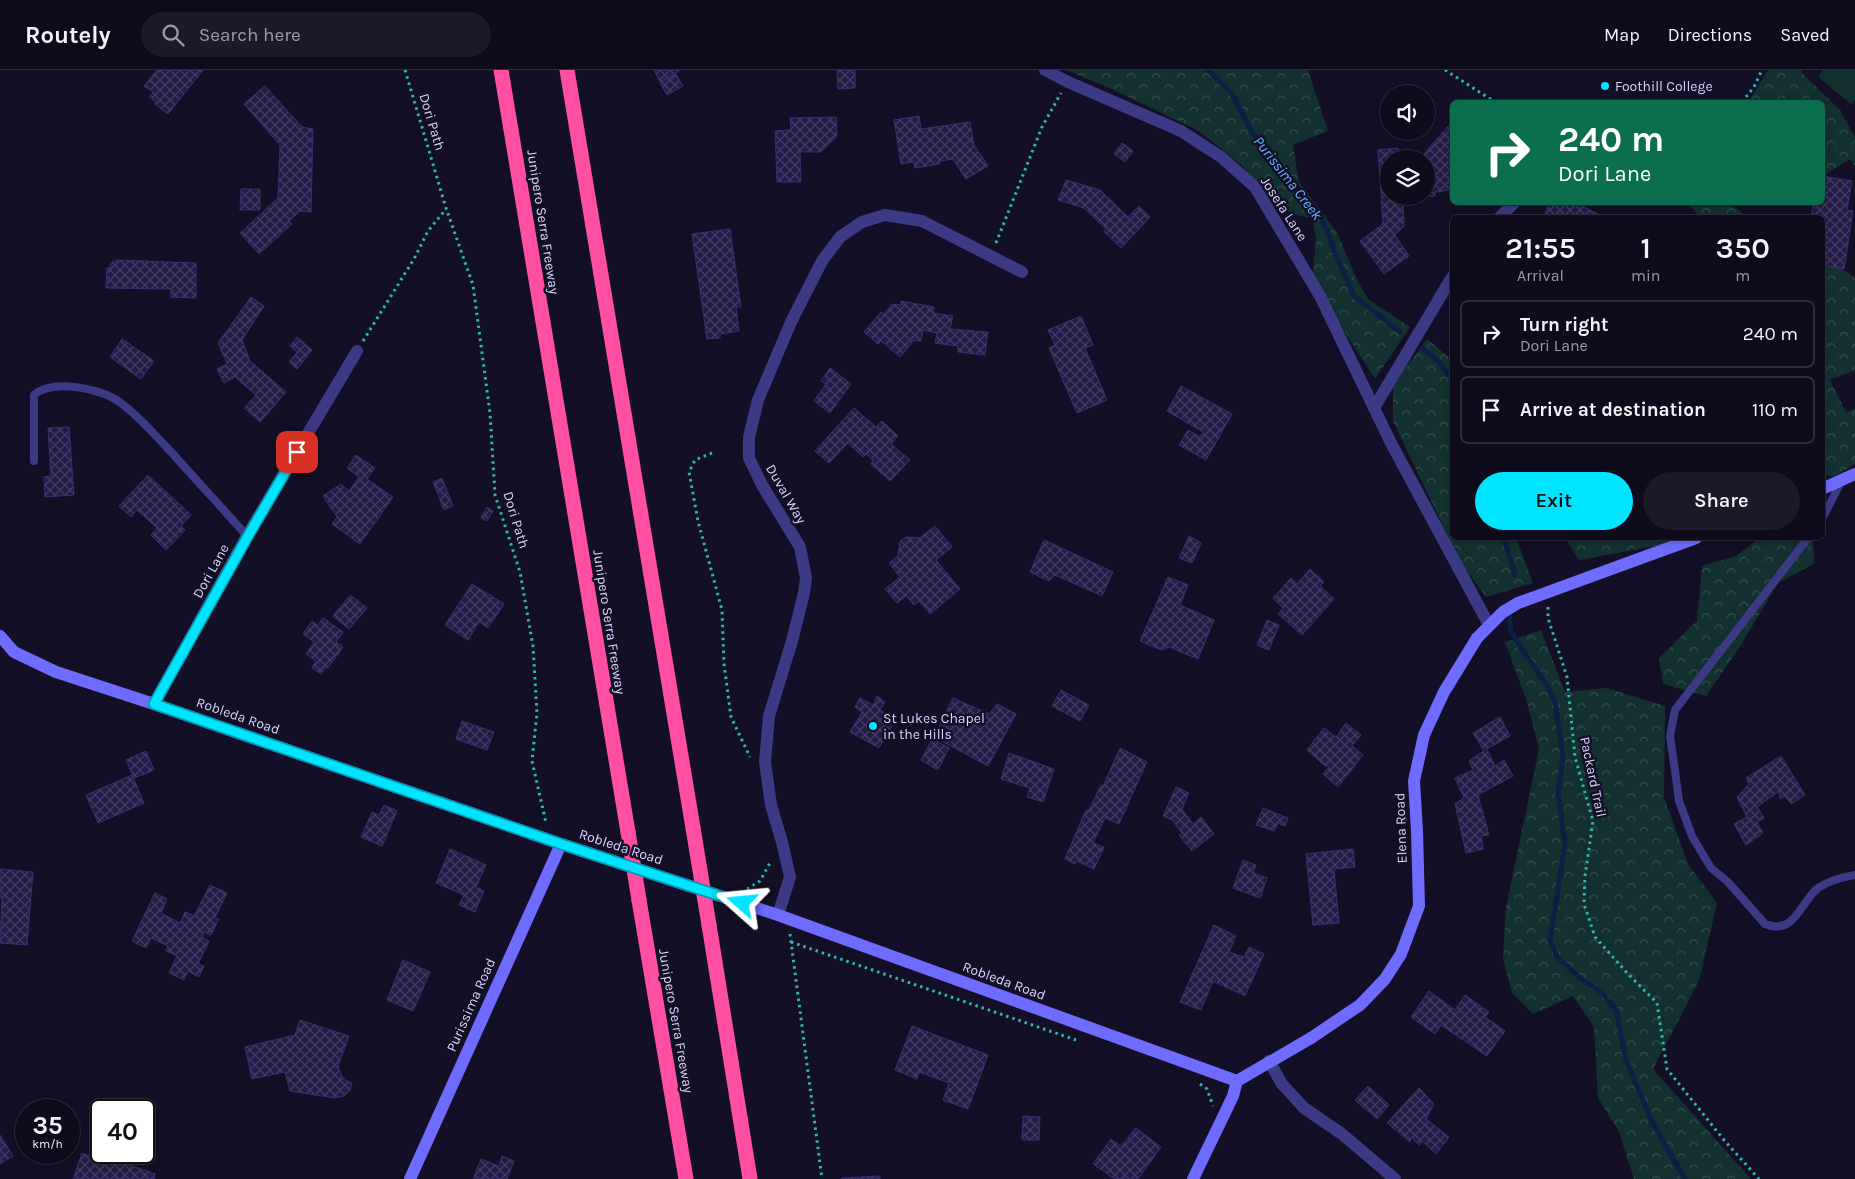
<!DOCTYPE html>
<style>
:root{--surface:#0e0b1c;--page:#1c1929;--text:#f1f3f6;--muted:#9b9ba3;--line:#2e2b3b;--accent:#00e5ff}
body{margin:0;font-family:Karla,sans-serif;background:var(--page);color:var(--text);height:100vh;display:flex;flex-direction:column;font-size:19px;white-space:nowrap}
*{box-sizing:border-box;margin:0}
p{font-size:16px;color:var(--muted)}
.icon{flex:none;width:28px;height:28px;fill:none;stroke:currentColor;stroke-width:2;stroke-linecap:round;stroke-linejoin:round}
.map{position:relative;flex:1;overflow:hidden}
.sheet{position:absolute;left:1450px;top:145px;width:375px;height:325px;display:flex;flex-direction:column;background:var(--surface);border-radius:8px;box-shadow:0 2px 8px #0003,0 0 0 1px var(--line)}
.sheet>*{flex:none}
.banner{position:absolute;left:1450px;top:30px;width:375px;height:105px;border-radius:8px;box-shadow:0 2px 8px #0003,0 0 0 1px var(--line);background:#0b6e4f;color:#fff;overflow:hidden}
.buttons{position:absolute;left:1380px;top:15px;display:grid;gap:10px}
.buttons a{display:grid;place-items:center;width:55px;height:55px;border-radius:50%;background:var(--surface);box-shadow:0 2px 8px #0003,0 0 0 1px var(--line);font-size:25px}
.speed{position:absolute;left:15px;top:1029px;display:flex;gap:10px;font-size:25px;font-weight:700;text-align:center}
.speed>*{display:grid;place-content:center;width:65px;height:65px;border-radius:50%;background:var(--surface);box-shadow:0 2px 8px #0003,0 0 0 1px var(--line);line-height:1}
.speed small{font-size:12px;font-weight:400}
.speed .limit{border:2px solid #111;border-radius:8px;background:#fff;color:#111}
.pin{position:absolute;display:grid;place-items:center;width:42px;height:42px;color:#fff;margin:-21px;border-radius:10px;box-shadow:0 2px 8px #0006}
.me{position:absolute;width:55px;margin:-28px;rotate:288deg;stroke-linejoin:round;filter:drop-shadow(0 0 4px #0008)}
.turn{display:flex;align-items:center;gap:18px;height:105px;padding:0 25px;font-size:22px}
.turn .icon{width:65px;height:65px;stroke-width:2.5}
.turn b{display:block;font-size:35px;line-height:42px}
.eta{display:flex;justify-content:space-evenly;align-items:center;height:85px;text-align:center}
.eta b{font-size:30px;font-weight:600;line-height:35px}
.primary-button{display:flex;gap:10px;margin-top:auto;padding:10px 25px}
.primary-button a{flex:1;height:58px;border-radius:30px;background:var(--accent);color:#111;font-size:20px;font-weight:600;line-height:58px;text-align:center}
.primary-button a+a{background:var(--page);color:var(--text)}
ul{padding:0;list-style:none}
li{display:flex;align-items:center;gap:15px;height:68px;margin:0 10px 8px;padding:0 15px;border:2px solid var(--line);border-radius:8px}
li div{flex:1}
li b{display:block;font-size:19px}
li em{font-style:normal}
header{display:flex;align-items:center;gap:30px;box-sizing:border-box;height:70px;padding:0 25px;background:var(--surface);border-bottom:1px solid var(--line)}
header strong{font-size:24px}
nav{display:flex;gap:28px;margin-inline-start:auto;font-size:18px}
.search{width:350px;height:45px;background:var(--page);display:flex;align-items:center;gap:12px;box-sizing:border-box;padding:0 18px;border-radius:28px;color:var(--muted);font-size:19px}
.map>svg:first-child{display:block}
</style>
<header>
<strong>Routely</strong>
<div class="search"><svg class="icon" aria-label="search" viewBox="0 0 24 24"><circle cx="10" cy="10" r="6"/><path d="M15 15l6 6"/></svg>Search here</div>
<nav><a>Map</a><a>Directions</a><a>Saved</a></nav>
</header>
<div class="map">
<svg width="1855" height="1109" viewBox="0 0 1855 1109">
<defs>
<pattern id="forest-crowns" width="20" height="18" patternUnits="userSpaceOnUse" patternTransform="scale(1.25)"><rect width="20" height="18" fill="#12302f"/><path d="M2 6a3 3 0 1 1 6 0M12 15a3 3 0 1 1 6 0" fill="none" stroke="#344d4e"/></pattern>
<pattern id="building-cross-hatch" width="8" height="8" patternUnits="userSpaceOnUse" patternTransform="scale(1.25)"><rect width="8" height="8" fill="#241b47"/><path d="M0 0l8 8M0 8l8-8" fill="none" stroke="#433b63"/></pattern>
</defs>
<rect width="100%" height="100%" fill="#130f26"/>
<polygon fill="#12302f" points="1823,0 1855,0 1855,30 1851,34 1818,7"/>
<g fill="url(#forest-crowns)">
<polygon points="1066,0 1308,0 1328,61 1293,75 1299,112 1337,162 1356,208 1368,229 1410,257 1375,309 1312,211 1316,170 1313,149 1293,144 1271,128 1241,95 1199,61 1114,20"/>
<polygon points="1768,0 1802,0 1801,2 1840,40 1855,67 1855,96 1850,89 1826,104 1823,102 1822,32 1750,32 1749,31"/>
<path d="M 1701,133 C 1717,132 1736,134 1746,147 L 1700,147 L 1689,135 Z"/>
<polygon points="1836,195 1855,208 1855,300 1830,310 1846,342 1855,339 1855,394 1834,407 1823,404 1822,197"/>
<polygon points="1427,269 1452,290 1452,468 1516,468 1533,513 1486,527 1460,492 1393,351 1393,314"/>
<polygon points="1565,468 1673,468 1661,475 1579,490"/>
<polygon points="1760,468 1813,468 1814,494 1778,513 1741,575 1706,626 1663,614 1659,588 1697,551 1702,496 1736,486"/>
<polygon points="1541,560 1565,622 1606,618 1665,636 1664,727 1688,794 1717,833 1699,911 1653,999 1751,1109 1634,1109 1619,1062 1598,1028 1594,957 1573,926 1533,944 1512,923 1503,888 1506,837 1539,679 1527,632 1505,572"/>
</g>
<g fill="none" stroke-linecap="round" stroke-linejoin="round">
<g stroke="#0a1f44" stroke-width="5">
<polyline points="1208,0 1232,24 1253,64 1270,83 1305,128 1318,142 1329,165 1335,183 1354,226 1400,262"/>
<polyline points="1422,278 1438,291 1452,309"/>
<polyline points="1504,468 1515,505"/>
<polyline points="1509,544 1511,561 1523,581 1546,614 1555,632 1563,687 1558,723 1565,774 1550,870 1557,887 1580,908 1601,922 1616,940 1626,990 1652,1052 1685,1109"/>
</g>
</g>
<g fill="url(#building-cross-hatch)" stroke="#3b2d73">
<polygon points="157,0 203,0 168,44 155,34 156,32 149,27 153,22 144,16"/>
<polygon points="654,0 679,0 679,1 660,12"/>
<polygon points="837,0 855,0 855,18 838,19"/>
<polygon points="676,4 683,16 667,25 660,13"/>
<polygon points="265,16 302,57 313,59 311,142 300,141 289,151 292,154 259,184 240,163 278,128 280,75 244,34"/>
<polygon points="919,46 921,59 970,52 974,75 988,96 966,109 953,89 940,91 940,94 915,98 914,92 901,94 894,50"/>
<polygon points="836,47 837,66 821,82 800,82 801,112 777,112 775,61 791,60 790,48"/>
<polygon points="1450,54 1452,56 1452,120 1435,122 1435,126 1403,129 1404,156 1395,165 1409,186 1384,204 1360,171 1383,154 1378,80 1398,78 1400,89 1389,89 1389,126 1426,126 1426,89 1424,89 1424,84"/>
<polygon points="1122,73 1133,81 1125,92 1114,84"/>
<polygon points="1822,106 1852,111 1847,140 1853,141 1844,199 1822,195 1822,148 1811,148 1814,132 1822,132"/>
<polygon points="1066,110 1100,120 1128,147 1139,136 1150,147 1121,178 1104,162 1106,159 1084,138 1058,130"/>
<polygon points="241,119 260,119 260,140 240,140"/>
<polygon points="1550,132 1574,132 1600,145 1599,148 1552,148 1545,143"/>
<polygon points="730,159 741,237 736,237 739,261 720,264 720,268 707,269 692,164"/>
<polygon points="116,190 196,193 196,228 171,227 171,219 106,218 107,198 110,198 111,193"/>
<polygon points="251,227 264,236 242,270 250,291 286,322 260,352 244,338 256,325 235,307 224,313 217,299 227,294 218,273"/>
<polygon points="901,231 934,237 933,243 953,246 950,259 988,262 985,285 958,282 958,276 935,273 937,263 923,260 921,271 914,270 900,287 881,271 878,274 864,262 881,242 884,244 892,234 901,235"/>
<polygon points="1081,246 1093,275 1085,278 1107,330 1077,343 1049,278 1055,275 1048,260"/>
<polygon points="297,267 312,280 297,299 289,292 297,282 290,276"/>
<polygon points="122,269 154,291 141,309 110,287"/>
<polygon points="830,298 851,314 830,343 814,331 826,314 821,311"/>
<polygon points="1181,316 1232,344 1206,390 1179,375 1188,360 1200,367 1203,362 1167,341"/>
<polygon points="854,338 876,357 882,351 898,366 891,374 910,390 890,411 871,394 873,390 866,384 863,387 848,373 829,393 815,381"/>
<polygon points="69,357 74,425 45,427 44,407 51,406 48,358"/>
<polygon points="356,385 375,398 367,409 393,427 360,474 332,454 337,447 323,426 341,414 349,421 359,407 347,398"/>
<polygon points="148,405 191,445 181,456 185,460 166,480 151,465 157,458 137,440 131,447 119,436"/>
<polygon points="442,408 453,436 444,440 433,412"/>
<polygon points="487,437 493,441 487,451 481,448"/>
<polygon points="935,456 952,477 936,490 960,519 930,544 919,531 914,535 906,526 897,533 885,519 900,507 889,493 898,486 900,471 906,467 919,468"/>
<polygon points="1189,466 1201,473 1192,493 1179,488"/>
<polygon points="1044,470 1113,502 1102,526 1055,505 1049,511 1030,502"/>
<polygon points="1310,499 1324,512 1320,516 1334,529 1302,565 1278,544 1283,538 1273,528 1291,508 1297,514"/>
<polygon points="1168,507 1188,515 1180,535 1214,550 1198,589 1169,577 1161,580 1140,571"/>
<polygon points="472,514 504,534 488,558 479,552 468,570 445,555"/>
<polygon points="350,525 367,538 349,559 333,546"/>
<polygon points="323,548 343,562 336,572 343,577 328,598 326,597 321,604 312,598 316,591 306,584 314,572 303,564 312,551 318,555"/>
<polygon points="1267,550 1279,555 1269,580 1257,575"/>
<polygon points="1061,620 1089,635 1080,651 1052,636"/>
<polygon points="877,626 885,632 880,640 896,649 879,678 850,662 862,642 855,637 860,628 873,635"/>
<polygon points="953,628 989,644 997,634 1016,644 988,696 934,667"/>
<polygon points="1500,647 1510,666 1487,679 1495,696 1504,690 1513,706 1478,725 1489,765 1481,766 1483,779 1466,783 1455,734 1464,728 1455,708 1473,700 1469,691 1484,681 1473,663"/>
<polygon points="462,651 494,662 487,680 456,669"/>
<polygon points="1346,653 1361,665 1352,676 1363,685 1338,717 1323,704 1329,697 1324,695 1307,680 1324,658 1336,667"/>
<polygon points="932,669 949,678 938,700 921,690"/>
<polygon points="1120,678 1147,692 1119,754 1105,748 1093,773 1104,777 1094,799 1077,791 1075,794 1065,789 1086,740 1089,740 1101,715 1103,716"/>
<polygon points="146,681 154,700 134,708 126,690"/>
<polygon points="1009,683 1054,699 1043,732 1027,727 1030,718 1001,709"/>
<polygon points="1781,686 1805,725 1791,734 1785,726 1780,729 1779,721 1757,737 1764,748 1757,752 1763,763 1746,775 1734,754 1747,747 1737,727 1749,714 1746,708"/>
<polygon points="132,705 144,733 98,753 86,725"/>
<polygon points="1176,717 1189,723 1182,739 1193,754 1201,747 1214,764 1192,781 1179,765 1182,763 1172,750 1163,746"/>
<polygon points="384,735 397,741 382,776 361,767 372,742 379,745"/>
<polygon points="1263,738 1288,748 1285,756 1278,753 1274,761 1256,755"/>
<polygon points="450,779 486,795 476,817 484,821 475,842 459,835 464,825 436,813"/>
<polygon points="1353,779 1355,797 1334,799 1339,853 1313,855 1306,784"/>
<polygon points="1243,790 1256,795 1253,803 1267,808 1260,828 1233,818"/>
<polygon points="0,799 33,802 27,875 0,873 2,828 0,827"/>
<polygon points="210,815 227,823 215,848 219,849 211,865 204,862 202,867 209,871 198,894 204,896 199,907 188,901 184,910 169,903 177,886 166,881 168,876 151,868 146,878 132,871 155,823 167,829 161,843 180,853 185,842 194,846"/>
<polygon points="1214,855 1236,866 1229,882 1244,887 1249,877 1264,884 1245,926 1213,911 1201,940 1180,932"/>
<polygon points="403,890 430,902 413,941 387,930"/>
<polygon points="1429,921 1455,940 1465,925 1489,942 1485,947 1505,961 1487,986 1441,955 1435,964 1411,947"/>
<polygon points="300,950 349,966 338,996 343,1009 352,1013 350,1020 344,1026 335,1028 290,1021 285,1002 252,1009 245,977 295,965"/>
<polygon points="912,956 988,985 968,1039 943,1030 949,1013 919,1002 917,1009 895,1000"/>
<polygon points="1368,1016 1389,1035 1377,1049 1355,1030"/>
<polygon points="1419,1018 1434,1034 1426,1049 1449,1067 1436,1084 1422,1071 1419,1075 1411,1067 1410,1072 1387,1053"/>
<polygon points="1023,1046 1040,1047 1039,1070 1022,1070"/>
<polygon points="1136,1058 1161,1077 1138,1109 1115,1109 1093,1094 1111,1069 1121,1076"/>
<polygon points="0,1065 13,1086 0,1094"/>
<polygon points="101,1082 110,1085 110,1082 114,1082 129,1088 127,1094 155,1104 154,1108 155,1109 73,1109 82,1083 98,1089"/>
<polygon points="502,1086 514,1091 507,1109 473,1109 481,1089 499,1096"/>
<polygon points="880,1106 880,1109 842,1109 842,1108"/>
</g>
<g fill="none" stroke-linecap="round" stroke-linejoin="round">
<g stroke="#2fb8b0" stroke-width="3" stroke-dasharray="2.5 4" stroke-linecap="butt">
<polyline points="405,0 446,138 473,215 490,343 495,425 520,502 533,576 537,643 532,691 546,753"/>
<polyline points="1445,0 1495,32"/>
<polyline points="1742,32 1754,17 1762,0"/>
<polyline points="996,173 1042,57 1061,23"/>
<polyline points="363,271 414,189 428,161 446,139"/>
<polyline points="712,383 695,390 689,402 698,451 722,540 724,594 731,647 750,687"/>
<polyline points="1548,537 1548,548 1567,607 1575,687 1593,751 1585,806 1584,834 1595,867 1628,904 1657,933 1667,999 1724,1070 1759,1109"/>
<polyline points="747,819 760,811 771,791"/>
<polyline points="790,864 822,1109"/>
<polyline points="791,872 1076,970"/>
<polyline points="1200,1014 1207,1019 1213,1036"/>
</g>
<g stroke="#3d3a85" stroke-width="8">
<path d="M 34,391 L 34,325 C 52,309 100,318 118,331 C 138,345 156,366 173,384 C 198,412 223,439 247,466"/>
<polyline points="1822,449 1842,410"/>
<path d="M 1808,468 L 1675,640 L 1670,666 L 1675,701 L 1679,731 L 1692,766 L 1711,798 L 1728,812 L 1765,854 C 1795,866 1801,831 1818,818 C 1829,811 1842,807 1855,805"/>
</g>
<g stroke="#3d3a85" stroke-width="12">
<polyline points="1045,0 1068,12 1181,61 1221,87 1255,117 1320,226 1391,373 1489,555"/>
<polyline points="1499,148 1515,132"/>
<polyline points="1374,338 1452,207"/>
<polyline points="154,634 247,466 357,281"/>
<polyline points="778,845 790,807 782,772 771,735 765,692 769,646 792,571 804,523 806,508 800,477 762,415 749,388 749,367 758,330 791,252 822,191 840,167 862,152 885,145 922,151 1022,202"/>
<polyline points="1269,991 1282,1014 1304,1038 1342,1064 1395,1109"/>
</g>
<g stroke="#6f6bff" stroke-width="12">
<polyline points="1822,419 1855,404"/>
<polyline points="0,566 14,582 56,602 154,634 561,774 778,845 1237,1011"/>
<polyline points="410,1109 561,774"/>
<polyline points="1193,1109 1233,1026 1237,1011 1311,968 1360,935 1385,909 1401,884 1419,836 1417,761 1414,711 1424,665 1444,622 1477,568 1503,542 1518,533 1696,468"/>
</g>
<g stroke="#ff4fa3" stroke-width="15">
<polyline points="501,0 628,762"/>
<polyline points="567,0 693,758"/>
<polyline points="639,830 686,1109"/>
<polyline points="709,855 750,1109"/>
</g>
<g stroke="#ff4fa3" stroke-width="15">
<polyline points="693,758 709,855"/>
<polyline points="628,762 639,830"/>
</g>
</g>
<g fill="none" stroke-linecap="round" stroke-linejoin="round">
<defs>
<polyline id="route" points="297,382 248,466 154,634 561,774 742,833"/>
</defs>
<use href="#route" stroke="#0095a6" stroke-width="12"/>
<use href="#route" stroke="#00e5ff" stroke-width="9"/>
</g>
<g fill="#00e5ff" stroke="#130f26" stroke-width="2">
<circle cx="1605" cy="16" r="5"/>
<circle cx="873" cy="656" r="5"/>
</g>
<g text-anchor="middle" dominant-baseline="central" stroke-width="5" stroke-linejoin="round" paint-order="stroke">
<g font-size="14" fill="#d9d4ff" stroke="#130f26" text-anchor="start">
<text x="1615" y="16">Foothill College</text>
<text x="883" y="648">St Lukes Chapel<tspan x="883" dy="16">in the Hills</tspan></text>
</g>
<g font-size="14" fill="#d9d4ff" stroke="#130f26">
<text transform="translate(432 52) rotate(73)">Dori Path</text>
<text transform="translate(1284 139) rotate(57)">Josefa Lane</text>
<text transform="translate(543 152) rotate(81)">Junipero Serra Freeway</text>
<text transform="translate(786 424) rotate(60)">Duval Way</text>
<text transform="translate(516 450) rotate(73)">Dori Path</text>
<text transform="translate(211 501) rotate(-61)">Dori Lane</text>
<text transform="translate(609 552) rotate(81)">Junipero Serra Freeway</text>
<text transform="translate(238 646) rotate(19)">Robleda Road</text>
<text transform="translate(1593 707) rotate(78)">Packard Trail</text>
<text transform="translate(1401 758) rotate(-92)">Elena Road</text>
<text transform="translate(621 777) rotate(18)">Robleda Road</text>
<text transform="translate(1004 911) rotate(20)">Robleda Road</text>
<text transform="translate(471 935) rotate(-66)">Purissima Road</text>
<text transform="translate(676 951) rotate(80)">Junipero Serra Freeway</text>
</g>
<g font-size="15" font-style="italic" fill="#62b6ff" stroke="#130f26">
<text transform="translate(1288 108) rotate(52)">Purissima Creek</text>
</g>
</g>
</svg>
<div class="buttons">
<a><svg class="icon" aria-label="sound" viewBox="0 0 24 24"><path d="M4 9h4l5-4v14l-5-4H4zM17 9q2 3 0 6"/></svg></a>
<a><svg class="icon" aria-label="layers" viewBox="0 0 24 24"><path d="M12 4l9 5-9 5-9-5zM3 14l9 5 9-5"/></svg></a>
</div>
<div class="speed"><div>35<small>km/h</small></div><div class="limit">40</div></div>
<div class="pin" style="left:297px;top:382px;background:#d93025"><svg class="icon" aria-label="arrive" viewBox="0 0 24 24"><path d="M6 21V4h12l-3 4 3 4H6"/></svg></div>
<svg class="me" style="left:742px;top:833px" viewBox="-20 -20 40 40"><path d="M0-17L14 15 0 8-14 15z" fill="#00e5ff" stroke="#fff" stroke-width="4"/></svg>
<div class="banner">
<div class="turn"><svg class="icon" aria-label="right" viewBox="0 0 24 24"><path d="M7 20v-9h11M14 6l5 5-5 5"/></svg><div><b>240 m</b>Dori Lane</div></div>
</div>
<section class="sheet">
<div class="eta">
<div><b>21:55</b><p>Arrival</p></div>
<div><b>1</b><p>min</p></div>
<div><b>350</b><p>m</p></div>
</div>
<ul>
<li><svg class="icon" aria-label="right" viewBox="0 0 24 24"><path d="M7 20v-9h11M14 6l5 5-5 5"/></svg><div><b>Turn right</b><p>Dori Lane</p></div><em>240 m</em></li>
<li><svg class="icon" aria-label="arrive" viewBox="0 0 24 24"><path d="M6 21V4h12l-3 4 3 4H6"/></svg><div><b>Arrive at destination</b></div><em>110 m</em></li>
</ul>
<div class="primary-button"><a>Exit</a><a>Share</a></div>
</section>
</div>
